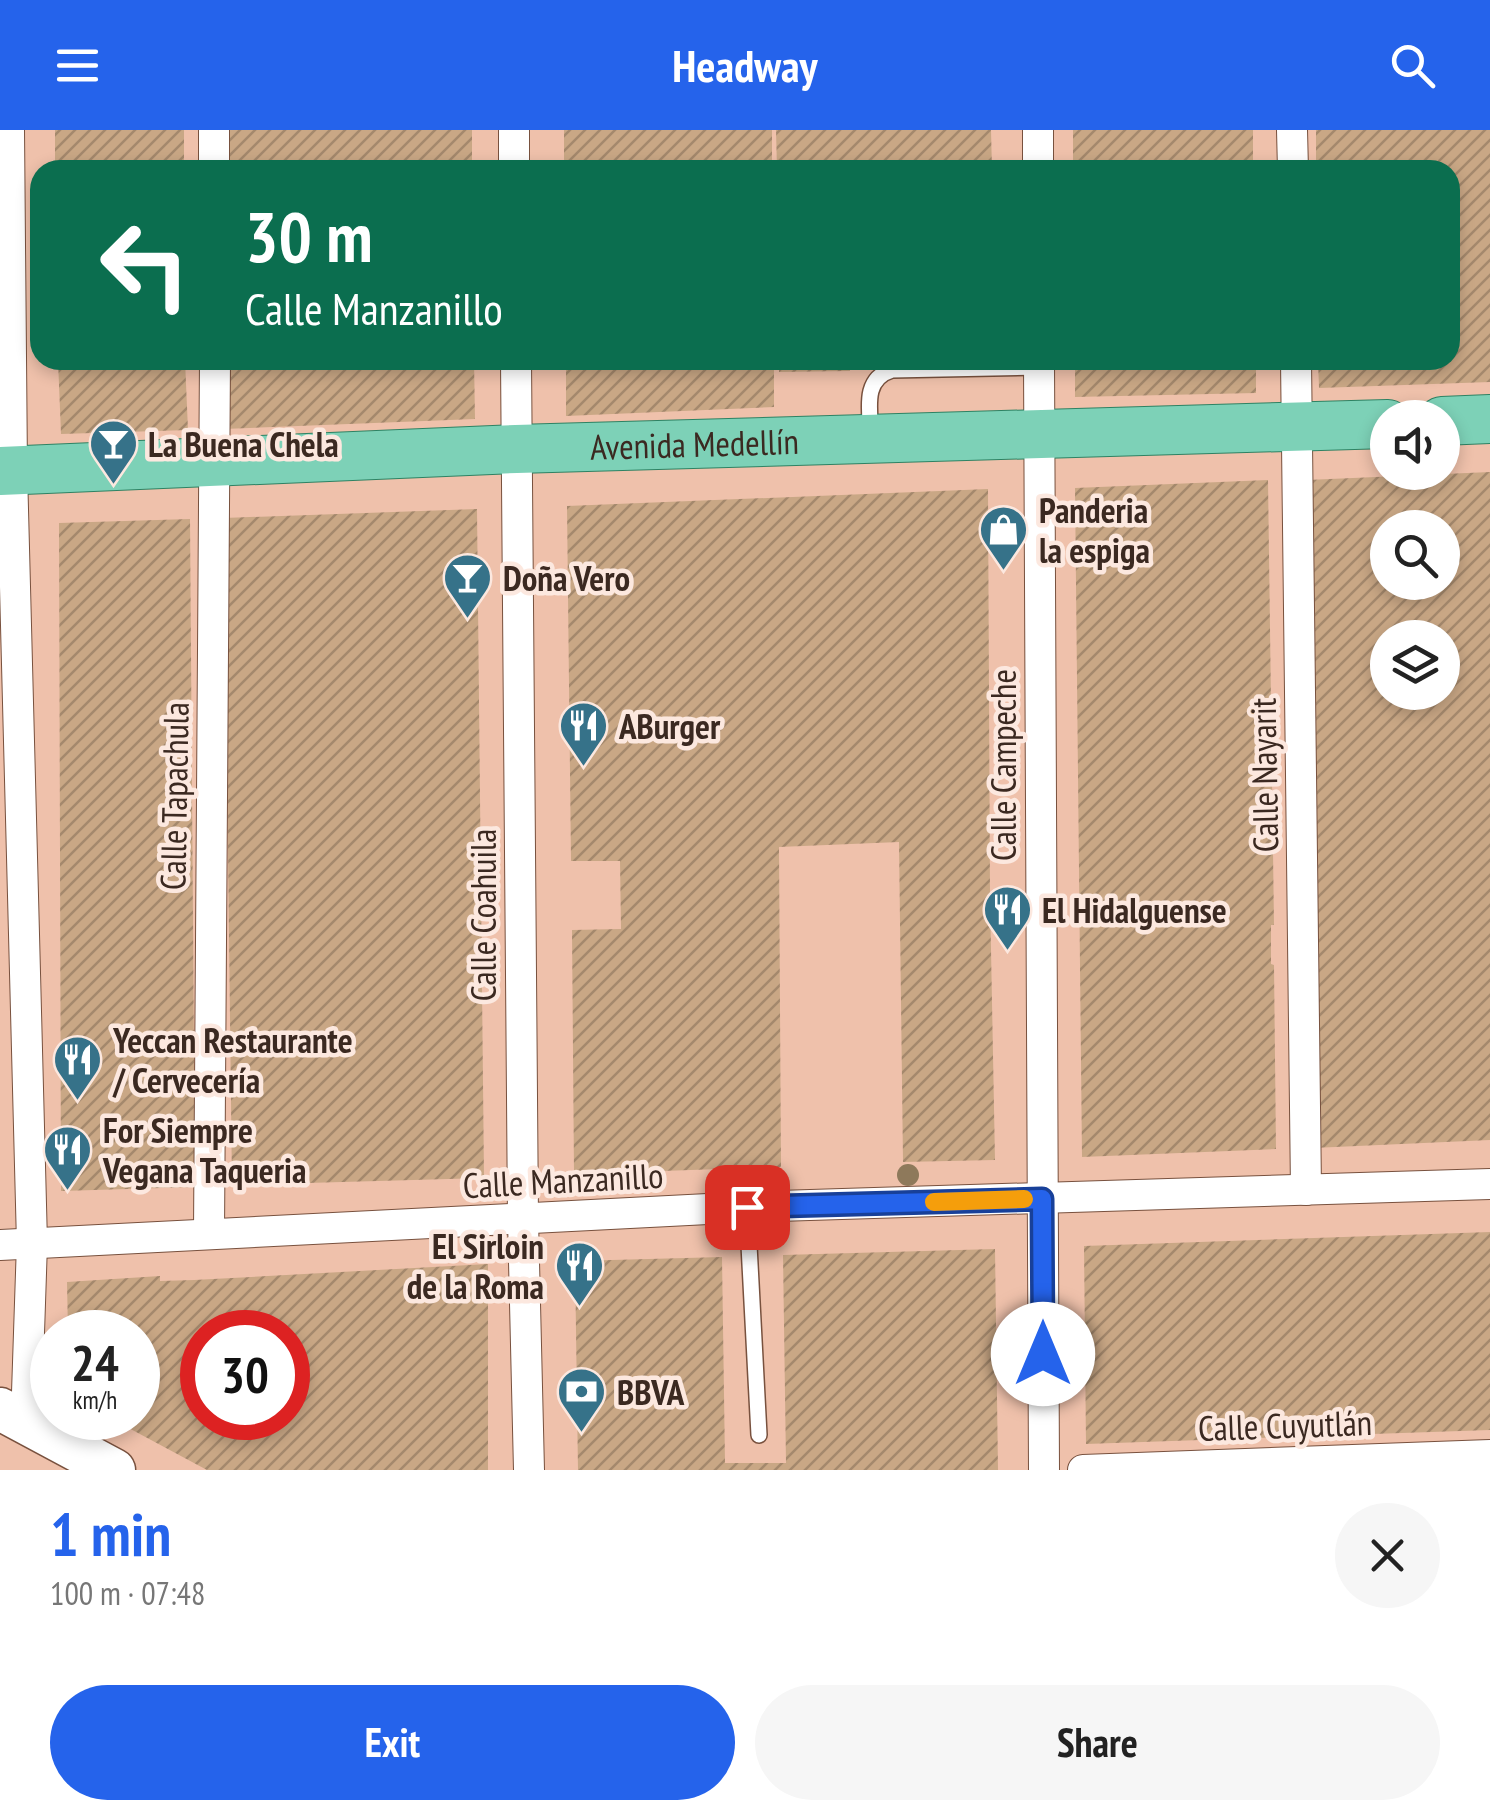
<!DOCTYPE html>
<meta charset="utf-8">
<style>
:root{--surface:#fff;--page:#f6f6f6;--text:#222;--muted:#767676;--accent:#2563eb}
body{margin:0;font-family:"PT Sans Narrow",sans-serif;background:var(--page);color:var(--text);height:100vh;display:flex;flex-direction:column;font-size:38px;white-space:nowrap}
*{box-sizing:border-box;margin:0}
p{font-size:32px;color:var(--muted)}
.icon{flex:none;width:55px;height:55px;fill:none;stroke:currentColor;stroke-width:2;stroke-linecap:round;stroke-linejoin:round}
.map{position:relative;height:1340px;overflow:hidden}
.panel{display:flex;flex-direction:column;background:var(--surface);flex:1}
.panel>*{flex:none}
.guide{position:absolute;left:30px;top:30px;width:1430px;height:210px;border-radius:30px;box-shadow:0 5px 15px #0003;background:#0b6e4f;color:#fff;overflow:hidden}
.tools{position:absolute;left:1370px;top:270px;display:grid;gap:20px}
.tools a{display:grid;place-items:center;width:90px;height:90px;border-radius:50%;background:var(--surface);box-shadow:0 5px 15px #0003;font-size:50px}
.speed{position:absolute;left:30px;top:1180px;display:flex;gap:20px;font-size:50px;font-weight:700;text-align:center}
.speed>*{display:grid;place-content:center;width:130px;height:130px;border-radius:50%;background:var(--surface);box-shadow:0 5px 15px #0003;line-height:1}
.speed small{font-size:25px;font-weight:400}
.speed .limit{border:15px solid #d22;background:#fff;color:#111}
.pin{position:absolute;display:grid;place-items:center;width:85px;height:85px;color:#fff;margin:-42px;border-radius:20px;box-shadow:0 5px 15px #0006}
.me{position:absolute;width:110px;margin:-55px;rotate:0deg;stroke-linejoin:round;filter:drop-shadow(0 0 8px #0008)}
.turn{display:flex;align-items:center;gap:35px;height:210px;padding:0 50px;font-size:45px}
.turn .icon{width:130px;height:130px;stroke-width:2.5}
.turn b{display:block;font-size:70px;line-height:85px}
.round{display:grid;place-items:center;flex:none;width:105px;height:105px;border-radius:52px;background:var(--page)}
.headline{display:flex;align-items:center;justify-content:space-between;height:170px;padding:0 50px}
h1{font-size:60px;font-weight:600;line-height:75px;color:var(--accent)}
.action{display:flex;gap:20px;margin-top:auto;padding:20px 50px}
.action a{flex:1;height:115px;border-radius:60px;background:var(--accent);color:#fff;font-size:40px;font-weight:600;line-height:115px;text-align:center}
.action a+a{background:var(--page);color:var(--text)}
header{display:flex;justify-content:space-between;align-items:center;height:130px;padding:0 50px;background:var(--accent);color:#fff;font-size:45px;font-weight:600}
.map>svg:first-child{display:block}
</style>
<header><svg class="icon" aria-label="menu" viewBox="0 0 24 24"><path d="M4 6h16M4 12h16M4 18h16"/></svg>Headway<svg class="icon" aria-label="search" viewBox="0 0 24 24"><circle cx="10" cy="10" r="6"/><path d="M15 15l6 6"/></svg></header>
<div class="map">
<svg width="1490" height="1340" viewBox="0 0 1490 1340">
<defs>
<pattern id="building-hatch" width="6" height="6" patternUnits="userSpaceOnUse" patternTransform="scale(2.5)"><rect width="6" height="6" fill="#c9a785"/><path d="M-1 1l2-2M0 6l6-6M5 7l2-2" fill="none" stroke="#a4886c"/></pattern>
</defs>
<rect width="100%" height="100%" fill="#efc1ab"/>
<g fill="url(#building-hatch)" fill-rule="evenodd">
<rect x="55" y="0" width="129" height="40"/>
<polygon points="220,0 472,0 472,40 221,40"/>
<rect x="564" y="0" width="208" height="40"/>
<polygon points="776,0 991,0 992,40 777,40"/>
<rect x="1073" y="0" width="180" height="40"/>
<polygon points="1316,0 1490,0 1490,252 1319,258 1318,230 1450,230 1450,40 1316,40"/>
<polygon points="58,230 185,230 188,300 61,304"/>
<polygon points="223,230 474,230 475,289 224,299"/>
<polygon points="566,230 774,230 774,277 566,286"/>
<polygon points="779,230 850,230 850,241 779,242"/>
<polygon points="1075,230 1256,230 1256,263 1075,267"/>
<path d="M 1490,342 L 1490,1010 L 1313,1018 L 1307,350 ZM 1388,398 L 1442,398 L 1442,452 L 1388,452 ZM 1388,508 L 1442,508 L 1442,562 L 1388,562 Z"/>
<polygon points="1268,350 1274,795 1271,795 1271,834 1274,835 1276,1019 1082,1027 1075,358"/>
<polygon points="988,359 990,766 995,1030 903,1032 899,712 779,717 781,1037 574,1044 572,800 621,799 620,731 571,731 567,376"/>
<polygon points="477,379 484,1048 232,1055 224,388"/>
<polygon points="190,389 195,1057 61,1061 59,393"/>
<polygon points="1490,1102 1490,1300 1086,1314 1084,1116"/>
<polygon points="995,1119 998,1340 578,1340 575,1131 722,1127 725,1333 786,1333 783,1125"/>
<path d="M 488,1134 L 488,1340 L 207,1340 L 110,1288 L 138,1288 L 138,1202 L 68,1202 L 67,1152 L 160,1146 L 160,1151 L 194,1150 ZM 202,1202 L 288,1202 L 288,1288 L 202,1288 Z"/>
</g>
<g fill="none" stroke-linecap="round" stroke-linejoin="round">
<defs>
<g id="service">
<path d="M 871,306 C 870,280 862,249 892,240 L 1039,237"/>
<polyline points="747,1077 759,1305"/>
</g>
<g id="minor">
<polyline points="9,0 12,341 32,1113 26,1293"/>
<polyline points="214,0 214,40"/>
<polyline points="514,0 514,40"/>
<polyline points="1038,0 1038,40"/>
<polyline points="1292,0 1293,40"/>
<polyline points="516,230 523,1090 529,1340"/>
<polyline points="1039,230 1044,1340"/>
<polyline points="1296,230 1306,1060"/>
<polyline points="209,1103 215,230"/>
<polyline points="0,1115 747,1077 1490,1054"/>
<polyline points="1083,1340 1490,1325"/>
</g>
<polyline id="secondary" points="0,1279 114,1340"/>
<g id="primary">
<polyline points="1442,291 1490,289"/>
<path id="s1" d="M 0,341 L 516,319 L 1388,294"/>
</g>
</defs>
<use href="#service" stroke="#78513e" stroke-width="18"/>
<use href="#minor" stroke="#78513e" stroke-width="32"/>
<use href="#secondary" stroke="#78513e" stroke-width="45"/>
<use href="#primary" stroke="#2e8263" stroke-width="50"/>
<use href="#service" stroke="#fff" stroke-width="15"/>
<use href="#minor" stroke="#fff" stroke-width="30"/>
<use href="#secondary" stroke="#fff" stroke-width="42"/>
<use href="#primary" stroke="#7dd1b7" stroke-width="48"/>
</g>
<circle fill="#8e795b" cx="908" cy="1045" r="11"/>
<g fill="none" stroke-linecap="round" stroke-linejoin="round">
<defs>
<polyline id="route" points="747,1077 1042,1069 1043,1224"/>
</defs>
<use href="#route" stroke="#184099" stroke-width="25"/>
<use href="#route" stroke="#2563eb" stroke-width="18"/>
<polyline stroke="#f59e0b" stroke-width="18" points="934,1072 1024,1069"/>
</g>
<defs>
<symbol id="bar-pin" viewBox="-11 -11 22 30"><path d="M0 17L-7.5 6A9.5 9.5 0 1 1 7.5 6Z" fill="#367289" stroke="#fce8df"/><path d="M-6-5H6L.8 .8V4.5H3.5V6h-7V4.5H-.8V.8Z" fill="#fff"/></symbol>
<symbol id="shop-pin" viewBox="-11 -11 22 30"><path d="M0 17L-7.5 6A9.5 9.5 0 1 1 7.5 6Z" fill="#367289" stroke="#fce8df"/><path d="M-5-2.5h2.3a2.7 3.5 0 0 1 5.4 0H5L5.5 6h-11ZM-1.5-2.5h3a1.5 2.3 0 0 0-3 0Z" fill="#fff"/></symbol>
<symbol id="restaurant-pin" viewBox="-11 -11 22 30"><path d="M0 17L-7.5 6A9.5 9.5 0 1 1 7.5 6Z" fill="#367289" stroke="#fce8df"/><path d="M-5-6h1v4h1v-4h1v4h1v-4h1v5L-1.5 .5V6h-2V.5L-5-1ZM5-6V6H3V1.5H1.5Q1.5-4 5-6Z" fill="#fff"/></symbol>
<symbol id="bank-pin" viewBox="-11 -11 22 30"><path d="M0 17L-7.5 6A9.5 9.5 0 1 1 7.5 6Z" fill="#367289" stroke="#fce8df"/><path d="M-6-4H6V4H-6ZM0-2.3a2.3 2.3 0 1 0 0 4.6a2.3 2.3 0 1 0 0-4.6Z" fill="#fff"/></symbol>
</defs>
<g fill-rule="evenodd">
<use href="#bar-pin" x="86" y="286" width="55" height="75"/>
<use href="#shop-pin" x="976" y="372" width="55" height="75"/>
<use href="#bar-pin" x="440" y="420" width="55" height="75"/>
<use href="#restaurant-pin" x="556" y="568" width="55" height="75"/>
<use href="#restaurant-pin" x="980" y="752" width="55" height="75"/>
<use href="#restaurant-pin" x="50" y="902" width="55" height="75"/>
<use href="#restaurant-pin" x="40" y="992" width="55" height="75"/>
<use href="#restaurant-pin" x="552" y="1108" width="55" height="75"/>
<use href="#bank-pin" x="554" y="1234" width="55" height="75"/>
</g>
<g text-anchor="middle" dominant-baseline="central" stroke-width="9" stroke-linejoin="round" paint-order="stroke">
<g font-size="35" font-weight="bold" fill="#3b2921" stroke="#fce8df" text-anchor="start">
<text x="148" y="314">La Buena Chela</text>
<text x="1039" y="380">Panderia<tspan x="1039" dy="40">la espiga</tspan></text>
<text x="503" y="448">Doña Vero</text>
<text x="619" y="596">ABurger</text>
<text x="1042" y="780">El Hidalguense</text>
<text x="113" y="910">Yeccan Restaurante<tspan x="113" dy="40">/ Cervecería</tspan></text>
<text x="103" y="1000">For Siempre<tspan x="103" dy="40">Vegana Taqueria</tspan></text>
<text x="544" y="1116" text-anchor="end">El Sirloin<tspan x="544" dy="40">de la Roma</tspan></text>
<text x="617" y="1262">BBVA</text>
</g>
<g font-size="35" fill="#3b2921" stroke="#fce8df">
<text stroke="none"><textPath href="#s1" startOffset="695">Avenida Medellín</textPath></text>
<text transform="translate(1003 635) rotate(-90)">Calle Campeche</text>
<text transform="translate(1264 645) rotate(-91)">Calle Nayarit</text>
<text transform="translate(174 666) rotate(-89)">Calle Tapachula</text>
<text transform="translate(483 785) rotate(-90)">Calle Coahuila</text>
<text transform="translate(563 1050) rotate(-3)">Calle Manzanillo</text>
<text transform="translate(1285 1295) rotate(-2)">Calle Cuyutlán</text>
</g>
</g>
</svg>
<div class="tools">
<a><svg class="icon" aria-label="sound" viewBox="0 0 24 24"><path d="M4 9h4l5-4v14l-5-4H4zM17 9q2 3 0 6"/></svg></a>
<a><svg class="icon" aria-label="search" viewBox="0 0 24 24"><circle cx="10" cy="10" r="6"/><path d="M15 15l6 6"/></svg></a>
<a><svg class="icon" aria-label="layers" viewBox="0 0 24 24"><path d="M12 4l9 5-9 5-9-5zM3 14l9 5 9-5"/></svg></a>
</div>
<div class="speed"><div>24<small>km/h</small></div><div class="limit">30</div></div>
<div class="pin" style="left:747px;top:1077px;background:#d93025"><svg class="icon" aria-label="arrive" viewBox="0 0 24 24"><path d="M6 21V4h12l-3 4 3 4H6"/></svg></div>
<svg class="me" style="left:1043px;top:1224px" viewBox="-20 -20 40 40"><circle r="19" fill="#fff"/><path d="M0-13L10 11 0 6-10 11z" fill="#2563eb"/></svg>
<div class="guide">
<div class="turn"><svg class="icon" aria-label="left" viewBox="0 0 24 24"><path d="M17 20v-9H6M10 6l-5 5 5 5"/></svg><div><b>30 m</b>Calle Manzanillo</div></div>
</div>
</div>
<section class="panel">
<div class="headline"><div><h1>1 min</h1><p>100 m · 07:48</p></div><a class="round"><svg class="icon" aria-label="close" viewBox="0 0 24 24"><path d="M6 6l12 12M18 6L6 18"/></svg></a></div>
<div class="action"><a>Exit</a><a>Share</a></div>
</section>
